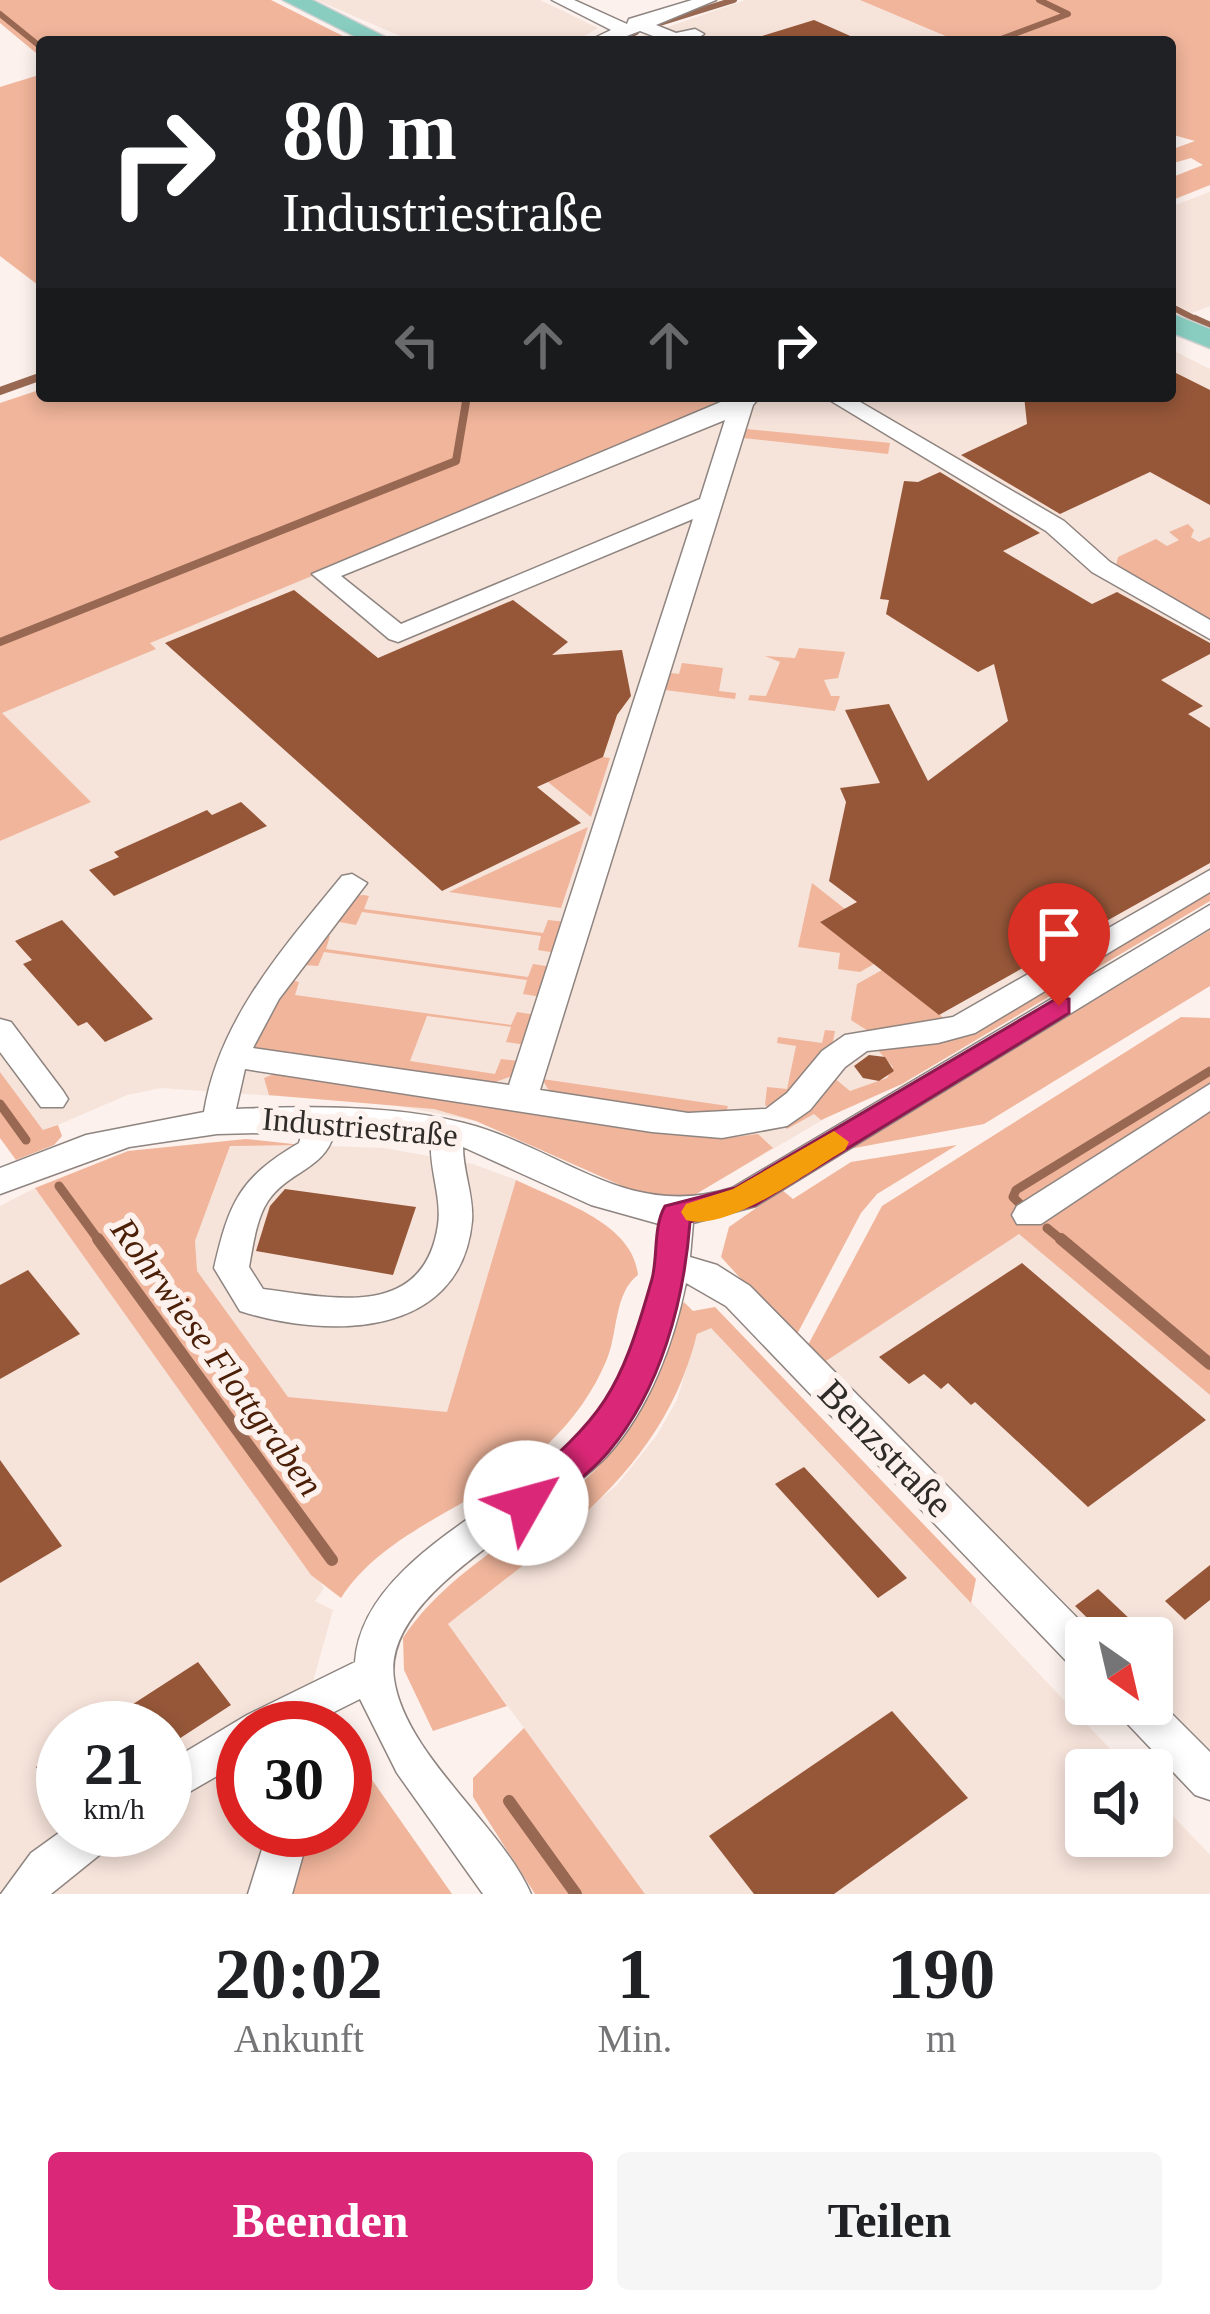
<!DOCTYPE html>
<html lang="de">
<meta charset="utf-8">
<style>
:root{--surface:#fff;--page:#f6f6f6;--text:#202124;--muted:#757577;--accent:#db2777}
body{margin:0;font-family:Georgia,serif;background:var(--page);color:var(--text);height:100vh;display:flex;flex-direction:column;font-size:45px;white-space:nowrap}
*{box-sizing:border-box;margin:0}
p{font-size:39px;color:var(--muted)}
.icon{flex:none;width:66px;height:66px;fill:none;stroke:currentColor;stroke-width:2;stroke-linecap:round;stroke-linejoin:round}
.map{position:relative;height:1894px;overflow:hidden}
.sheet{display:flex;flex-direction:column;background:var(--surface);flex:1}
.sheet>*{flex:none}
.guide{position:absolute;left:36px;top:36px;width:1140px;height:366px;border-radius:12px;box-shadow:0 6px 18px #0003;background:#202124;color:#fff;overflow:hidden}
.needle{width:78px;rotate:146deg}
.buttons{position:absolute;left:1065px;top:1617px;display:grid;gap:24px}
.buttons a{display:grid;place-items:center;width:108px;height:108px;border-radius:12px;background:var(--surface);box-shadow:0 6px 18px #0003;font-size:60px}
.speed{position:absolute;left:36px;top:1701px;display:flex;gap:24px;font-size:60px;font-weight:700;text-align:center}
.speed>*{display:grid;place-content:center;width:156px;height:156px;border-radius:50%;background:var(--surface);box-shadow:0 6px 18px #0003;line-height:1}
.speed small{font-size:30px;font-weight:400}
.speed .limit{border:18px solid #d22;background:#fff;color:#111}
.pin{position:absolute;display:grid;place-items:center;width:102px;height:102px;color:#fff;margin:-123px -51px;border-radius:50% 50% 50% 0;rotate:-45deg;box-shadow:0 0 12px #0007}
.pin .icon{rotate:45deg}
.me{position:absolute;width:132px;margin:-66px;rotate:52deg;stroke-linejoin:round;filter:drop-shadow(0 0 9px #0008)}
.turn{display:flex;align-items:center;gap:42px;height:252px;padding:0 48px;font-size:54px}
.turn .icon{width:156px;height:156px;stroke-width:2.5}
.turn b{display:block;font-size:84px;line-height:102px}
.lanes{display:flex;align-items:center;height:114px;padding:0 48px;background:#0003;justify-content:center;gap:60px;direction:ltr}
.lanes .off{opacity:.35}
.eta{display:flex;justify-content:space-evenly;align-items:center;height:204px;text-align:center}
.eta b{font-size:72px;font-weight:600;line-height:84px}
.button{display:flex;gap:24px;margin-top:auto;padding:24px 48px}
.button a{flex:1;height:138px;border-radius:12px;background:var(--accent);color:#fff;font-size:48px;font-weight:600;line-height:138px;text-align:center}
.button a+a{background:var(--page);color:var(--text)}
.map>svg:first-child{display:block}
</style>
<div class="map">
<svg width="1210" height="1894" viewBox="0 0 1210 1894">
<rect width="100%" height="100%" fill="#fcf1ec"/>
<g fill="#f6e3da" fill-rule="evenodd">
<polygon points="317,0 540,0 598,28 574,42 414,42"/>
<polygon points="746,0 860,0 951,39 624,42"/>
<polygon points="1210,192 1210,306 1192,313 1170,302 1170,207"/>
<polygon points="1170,349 1210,369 1210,893 691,1197 523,1142 476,1121 388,1104 161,1088 127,1095 44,1131 0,1072 0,841 75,809 0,728 0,692 720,396 1170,396"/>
<polygon points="302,1145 384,1148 473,1164 516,1180 447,1413 288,1397 196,1271 195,1241 230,1146"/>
<path d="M 35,1188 L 324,1588 L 315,1601 L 333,1610 L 300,1728 L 243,1728 L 243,1830 L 268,1830 L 249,1894 L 0,1894 L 0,1206 ZM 63,1728 L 165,1728 L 165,1830 L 63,1830 Z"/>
<polygon points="1019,1234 1210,1395 1210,1750 1152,1691 1152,1638 1100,1638 825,1361"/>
<polygon points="711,1327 1130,1770 1086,1770 1086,1836 1152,1836 1152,1794 1210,1855 1210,1894 645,1894 448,1624 617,1485 657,1435 677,1400 697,1334"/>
</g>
<g fill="#f0b59b">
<polygon points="0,0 271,0 355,42 42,42 42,58 0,23"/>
<polygon points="860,0 1210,0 1210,185 1170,201 1170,178 1203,165 1191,158 1170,164 1170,150 1195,141 1170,134 1170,42 942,42 950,38"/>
<polygon points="42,74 42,288 0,256 0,87"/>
<polygon points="42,389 42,396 735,396 676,425 150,643 156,649 2,713 91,802 0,841 0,403"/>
<polygon points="747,429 881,442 890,443 888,454 743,438"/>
<polygon points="1188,524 1194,530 1191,537 1199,542 1210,537 1210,620 1116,566 1118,557 1156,539 1167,546 1179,540 1169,532"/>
<polygon points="799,648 845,652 838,678 824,680 831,696 840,696 835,711 748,700 750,695 766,696 780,662 765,656 795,658"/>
<polygon points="682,663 723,668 719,691 736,693 735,699 665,690 671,673 679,674"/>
<polygon points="603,757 610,758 591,817 548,782"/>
<polygon points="588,827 561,908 449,892"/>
<polygon points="812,883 845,909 821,921 874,964 860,972 838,969 840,953 798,947"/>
<polygon points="1210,886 1210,901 902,1084 821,1120 814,1114 787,1129 782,1123 833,1077 850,1091 887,1078 893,1067 874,1046 907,1042"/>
<polygon points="364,895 369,896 364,909 543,933 548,920 567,922 556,953 538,950 541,936 362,912 356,925 334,921 352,896"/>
<polygon points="1210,930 1210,986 984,1124 849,1149"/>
<polygon points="325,936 330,936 326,949 528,977 533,964 552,967 542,997 523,994 527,980 324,952 318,966 304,965"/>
<polygon points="882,970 949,1022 868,1031 851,1020 857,984"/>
<polygon points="290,980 299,982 295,995 511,1025 517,1012 536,1015 526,1045 506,1042 511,1027 427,1016 410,1061 495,1074 501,1059 518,1061 512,1076 490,1084 258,1051 249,1046"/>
<polygon points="1181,1017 1210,1018 1210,1395 1019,1234 826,1361 1012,1554 807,1347 882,1206"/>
<polygon points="825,1030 835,1031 832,1046 773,1109 765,1105 767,1087 787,1089 796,1046 777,1043 778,1037 822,1043"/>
<polygon points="0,1072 43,1130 58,1125 62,1136 54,1145 16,1160 0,1138"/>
<polygon points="279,1072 727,1138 758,1134 773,1148 691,1197 647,1197 476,1121 434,1109 269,1095 264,1078"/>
<polygon points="542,1079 728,1106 724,1119 551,1094"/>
<path d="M 246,1139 L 302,1145 L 230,1146 L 195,1241 L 197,1271 L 288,1397 L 447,1412 L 516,1180 C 558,1201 633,1222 638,1275 C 614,1293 618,1332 607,1359 C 594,1391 573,1420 549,1443 C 489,1502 387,1526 341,1598 L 311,1575 L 35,1188 L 128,1151 Z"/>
<polygon points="957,1145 877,1194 861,1213 795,1338 721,1257 729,1227 782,1190 793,1199 851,1162"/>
<path d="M 684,1302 L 693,1311 L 715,1307 L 976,1579 L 971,1603 L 711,1328 L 697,1334 C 662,1474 554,1539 448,1624 L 507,1706 L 433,1731 L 404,1670 L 403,1638 C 457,1556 558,1522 617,1445 C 651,1401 659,1350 684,1302 Z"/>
<polygon points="524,1728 645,1894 535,1894 473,1797 473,1778"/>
<polygon points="345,1738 356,1757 452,1894 291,1894 311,1830 345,1830"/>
</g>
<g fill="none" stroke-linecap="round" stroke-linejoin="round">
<g stroke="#996852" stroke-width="6">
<polyline points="0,14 42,48"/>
<polyline points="660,23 734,0"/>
<polyline points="615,42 636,32"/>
<polyline points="993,42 1068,14 1039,0"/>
<polyline points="1170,306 1201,322"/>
</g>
<g stroke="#996852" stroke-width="8">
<polyline points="1195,319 1210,326"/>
<polyline points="0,391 42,376"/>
<polyline points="0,642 456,461 467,396"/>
</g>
<g stroke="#996852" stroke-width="9">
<polyline points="0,1104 26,1140"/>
<polyline points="59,1186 100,1242"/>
<polyline points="1022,1206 1013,1197 1016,1190 1210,1071"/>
<polyline points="1047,1228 1064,1242"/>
</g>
<g stroke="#996852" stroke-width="12">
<polyline points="98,1239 332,1560"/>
<polyline points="1061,1239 1210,1364"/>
<polyline points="509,1801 576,1894"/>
</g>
</g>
<g fill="#965739">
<polygon points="814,20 864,42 760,42 759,37"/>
<polygon points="1170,370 1210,390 1210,505 1150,472 1060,514 961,455 1027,424 1024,396 1170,396"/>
<polygon points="940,472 1040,533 1003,551 1092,604 1117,592 1210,643 1210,654 1161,680 1203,706 1188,714 1210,728 1210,863 939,1015 820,922 857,902 829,881 846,802 840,788 880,783 845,710 889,704 928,781 1008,721 994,664 978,672 886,614 889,600 880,599 904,481 918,482"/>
<polygon points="294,590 378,658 513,600 568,642 552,655 622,650 631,696 617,715 603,757 537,787 581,823 442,891 165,643"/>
<polygon points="241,802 267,826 114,896 89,870 119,857 114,852 207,810 212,815"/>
<polygon points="62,920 153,1019 105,1042 87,1022 78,1026 23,964 32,960 15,941"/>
<polygon points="869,1055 885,1057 894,1071 879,1081 863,1078 854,1066"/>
<polygon points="285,1189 416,1207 393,1275 256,1251 270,1206"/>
<polygon points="1022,1263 1206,1420 1088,1507 975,1402 971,1405 948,1383 941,1389 924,1374 909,1384 879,1357"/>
<polygon points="28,1270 80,1334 0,1379 0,1285"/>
<polygon points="0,1460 62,1546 0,1583"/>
<polygon points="804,1467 907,1578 878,1598 775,1484"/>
<polygon points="1210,1565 1210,1600 1185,1620 1165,1601"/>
<polygon points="1098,1589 1150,1638 1108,1638 1075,1606"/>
<polygon points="198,1662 231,1705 165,1748 165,1728 96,1728"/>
<polygon points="892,1711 968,1798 834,1894 754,1894 709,1836"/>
<polygon points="63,1749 63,1807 36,1767"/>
</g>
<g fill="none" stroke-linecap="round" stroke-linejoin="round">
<defs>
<g id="minor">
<path d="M 552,0 L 574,0 L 627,24 L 629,19 L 692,0 L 716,0 L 656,25 L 676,33 L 695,29 L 704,34 C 682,48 663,40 640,31 L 611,42 L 586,42 L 611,30 Z"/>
<path d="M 735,396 L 759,398 L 753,405 L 540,1090 L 688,1113 L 766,1109 L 787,1093 L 822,1051 L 845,1035 L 953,1017 L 1210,870 L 1210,892 L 975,1033 L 938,1043 L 867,1051 L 845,1067 L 810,1110 L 787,1126 L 722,1138 L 652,1132 L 245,1069 L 236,1109 C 310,1106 393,1105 464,1123 C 562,1148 626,1221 732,1188 L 1210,905 L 1210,928 L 756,1206 L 693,1223 L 690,1257 L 717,1265 L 750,1286 L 1097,1638 L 1086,1638 L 1086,1672 L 1072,1667 L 726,1306 L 686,1283 C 674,1343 649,1410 607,1456 C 553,1514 381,1590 394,1679 C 405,1755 501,1825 531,1894 L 483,1894 L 397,1773 L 360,1699 L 302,1728 L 243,1728 L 243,1761 L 165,1806 L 165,1764 L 247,1715 L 355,1662 C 362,1558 516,1502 581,1434 C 632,1380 656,1295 659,1224 L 591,1205 L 463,1147 C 463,1172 474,1196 472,1221 C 461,1339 328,1339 240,1311 L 214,1268 C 229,1203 239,1178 299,1143 L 302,1132 L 217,1134 L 129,1147 L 0,1194 L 0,1168 L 86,1135 L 204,1112 C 219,1019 284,947 342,876 L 352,874 L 367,883 L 279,999 L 253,1048 L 509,1085 L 693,519 L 398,642 L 389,639 L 312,574 ZM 725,420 L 700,499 L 401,624 L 341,576 ZM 334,1134 L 431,1141 C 429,1169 442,1197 438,1225 C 424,1320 333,1298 263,1289 L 249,1267 C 253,1246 256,1219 268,1201 C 288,1171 324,1170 334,1134 Z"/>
<polygon points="823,396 850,396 1064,521 1110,562 1210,620 1210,639 1092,572 1046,531"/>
<polygon points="0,1019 11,1022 63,1091 68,1099 63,1107 41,1107 0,1052"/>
<polygon points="1210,1084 1210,1111 1041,1224 1017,1224 1012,1215 1017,1206"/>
<polygon points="1152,1694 1210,1752 1210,1800 1195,1795 1121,1717 1115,1704 1152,1704"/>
<polygon points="63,1830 119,1830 113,1844 51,1894 1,1894 31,1853"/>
<polygon points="268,1830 310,1830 292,1894 248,1894"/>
</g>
<g id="major">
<polygon points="283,0 312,0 395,42 366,42"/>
<polygon points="1170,313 1210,329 1210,348 1170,332"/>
</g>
</defs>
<use href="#minor" stroke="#8e8480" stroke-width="3"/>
<use href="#major" stroke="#d1d0d0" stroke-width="3"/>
<use href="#minor" fill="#fff" fill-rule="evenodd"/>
<use href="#major" fill="#88cdc0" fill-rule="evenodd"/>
</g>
<path fill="#db2777" stroke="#8e194d" stroke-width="3" d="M 1059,997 L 1069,999 L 1069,1013 L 755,1205 L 690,1222 C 684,1301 661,1389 609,1451 C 590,1474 561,1493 538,1513 L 526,1517 L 514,1513 L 509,1503 L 514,1492 C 605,1415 619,1395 652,1279 C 658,1256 653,1227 665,1206 L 735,1188 Z"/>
<path fill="#f59e0b" d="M 834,1131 L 849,1142 L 845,1150 C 809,1171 727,1233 686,1220 L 681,1212 L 686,1204 L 733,1189 Z"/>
<g text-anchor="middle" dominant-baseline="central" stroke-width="12" stroke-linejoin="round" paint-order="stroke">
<g font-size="33" fill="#2f2b29" stroke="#fcf1ec">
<text transform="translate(360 1127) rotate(5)">Industriestraße</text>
</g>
<g font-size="36" font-style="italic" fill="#4c2008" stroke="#fcf1ec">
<text transform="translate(217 1357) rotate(54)">Rohrwiese Flottgraben</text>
</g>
<g font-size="39" fill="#2f2b29" stroke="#fcf1ec">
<text transform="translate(886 1448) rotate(46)">Benzstraße</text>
</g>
</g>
</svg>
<div class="buttons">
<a><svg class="needle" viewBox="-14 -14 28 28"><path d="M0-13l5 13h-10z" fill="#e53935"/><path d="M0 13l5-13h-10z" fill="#757577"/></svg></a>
<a><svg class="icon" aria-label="sound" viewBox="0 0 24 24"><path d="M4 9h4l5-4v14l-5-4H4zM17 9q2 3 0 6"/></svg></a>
</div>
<div class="speed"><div>21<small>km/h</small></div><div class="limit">30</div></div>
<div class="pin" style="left:1059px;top:1006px;background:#d93025"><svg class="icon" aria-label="arrive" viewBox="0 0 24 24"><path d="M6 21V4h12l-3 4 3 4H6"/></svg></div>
<svg class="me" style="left:526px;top:1503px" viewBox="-20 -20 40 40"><circle r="19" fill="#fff"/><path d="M0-13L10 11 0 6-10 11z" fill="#db2777"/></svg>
<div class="guide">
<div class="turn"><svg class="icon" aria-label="right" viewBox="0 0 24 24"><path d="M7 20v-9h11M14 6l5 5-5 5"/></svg><div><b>80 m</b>Industriestraße</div></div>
<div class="lanes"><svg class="icon off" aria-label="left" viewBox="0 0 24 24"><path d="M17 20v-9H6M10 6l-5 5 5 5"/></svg><svg class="icon off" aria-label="ahead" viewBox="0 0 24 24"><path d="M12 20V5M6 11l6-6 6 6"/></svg><svg class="icon off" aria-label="ahead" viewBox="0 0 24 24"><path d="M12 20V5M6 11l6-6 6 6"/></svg><svg class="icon" aria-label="right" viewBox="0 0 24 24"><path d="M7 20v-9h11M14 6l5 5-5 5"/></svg></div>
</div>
</div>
<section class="sheet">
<div class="eta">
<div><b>20:02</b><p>Ankunft</p></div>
<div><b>1</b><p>Min.</p></div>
<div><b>190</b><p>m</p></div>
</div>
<div class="button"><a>Beenden</a><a>Teilen</a></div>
</section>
